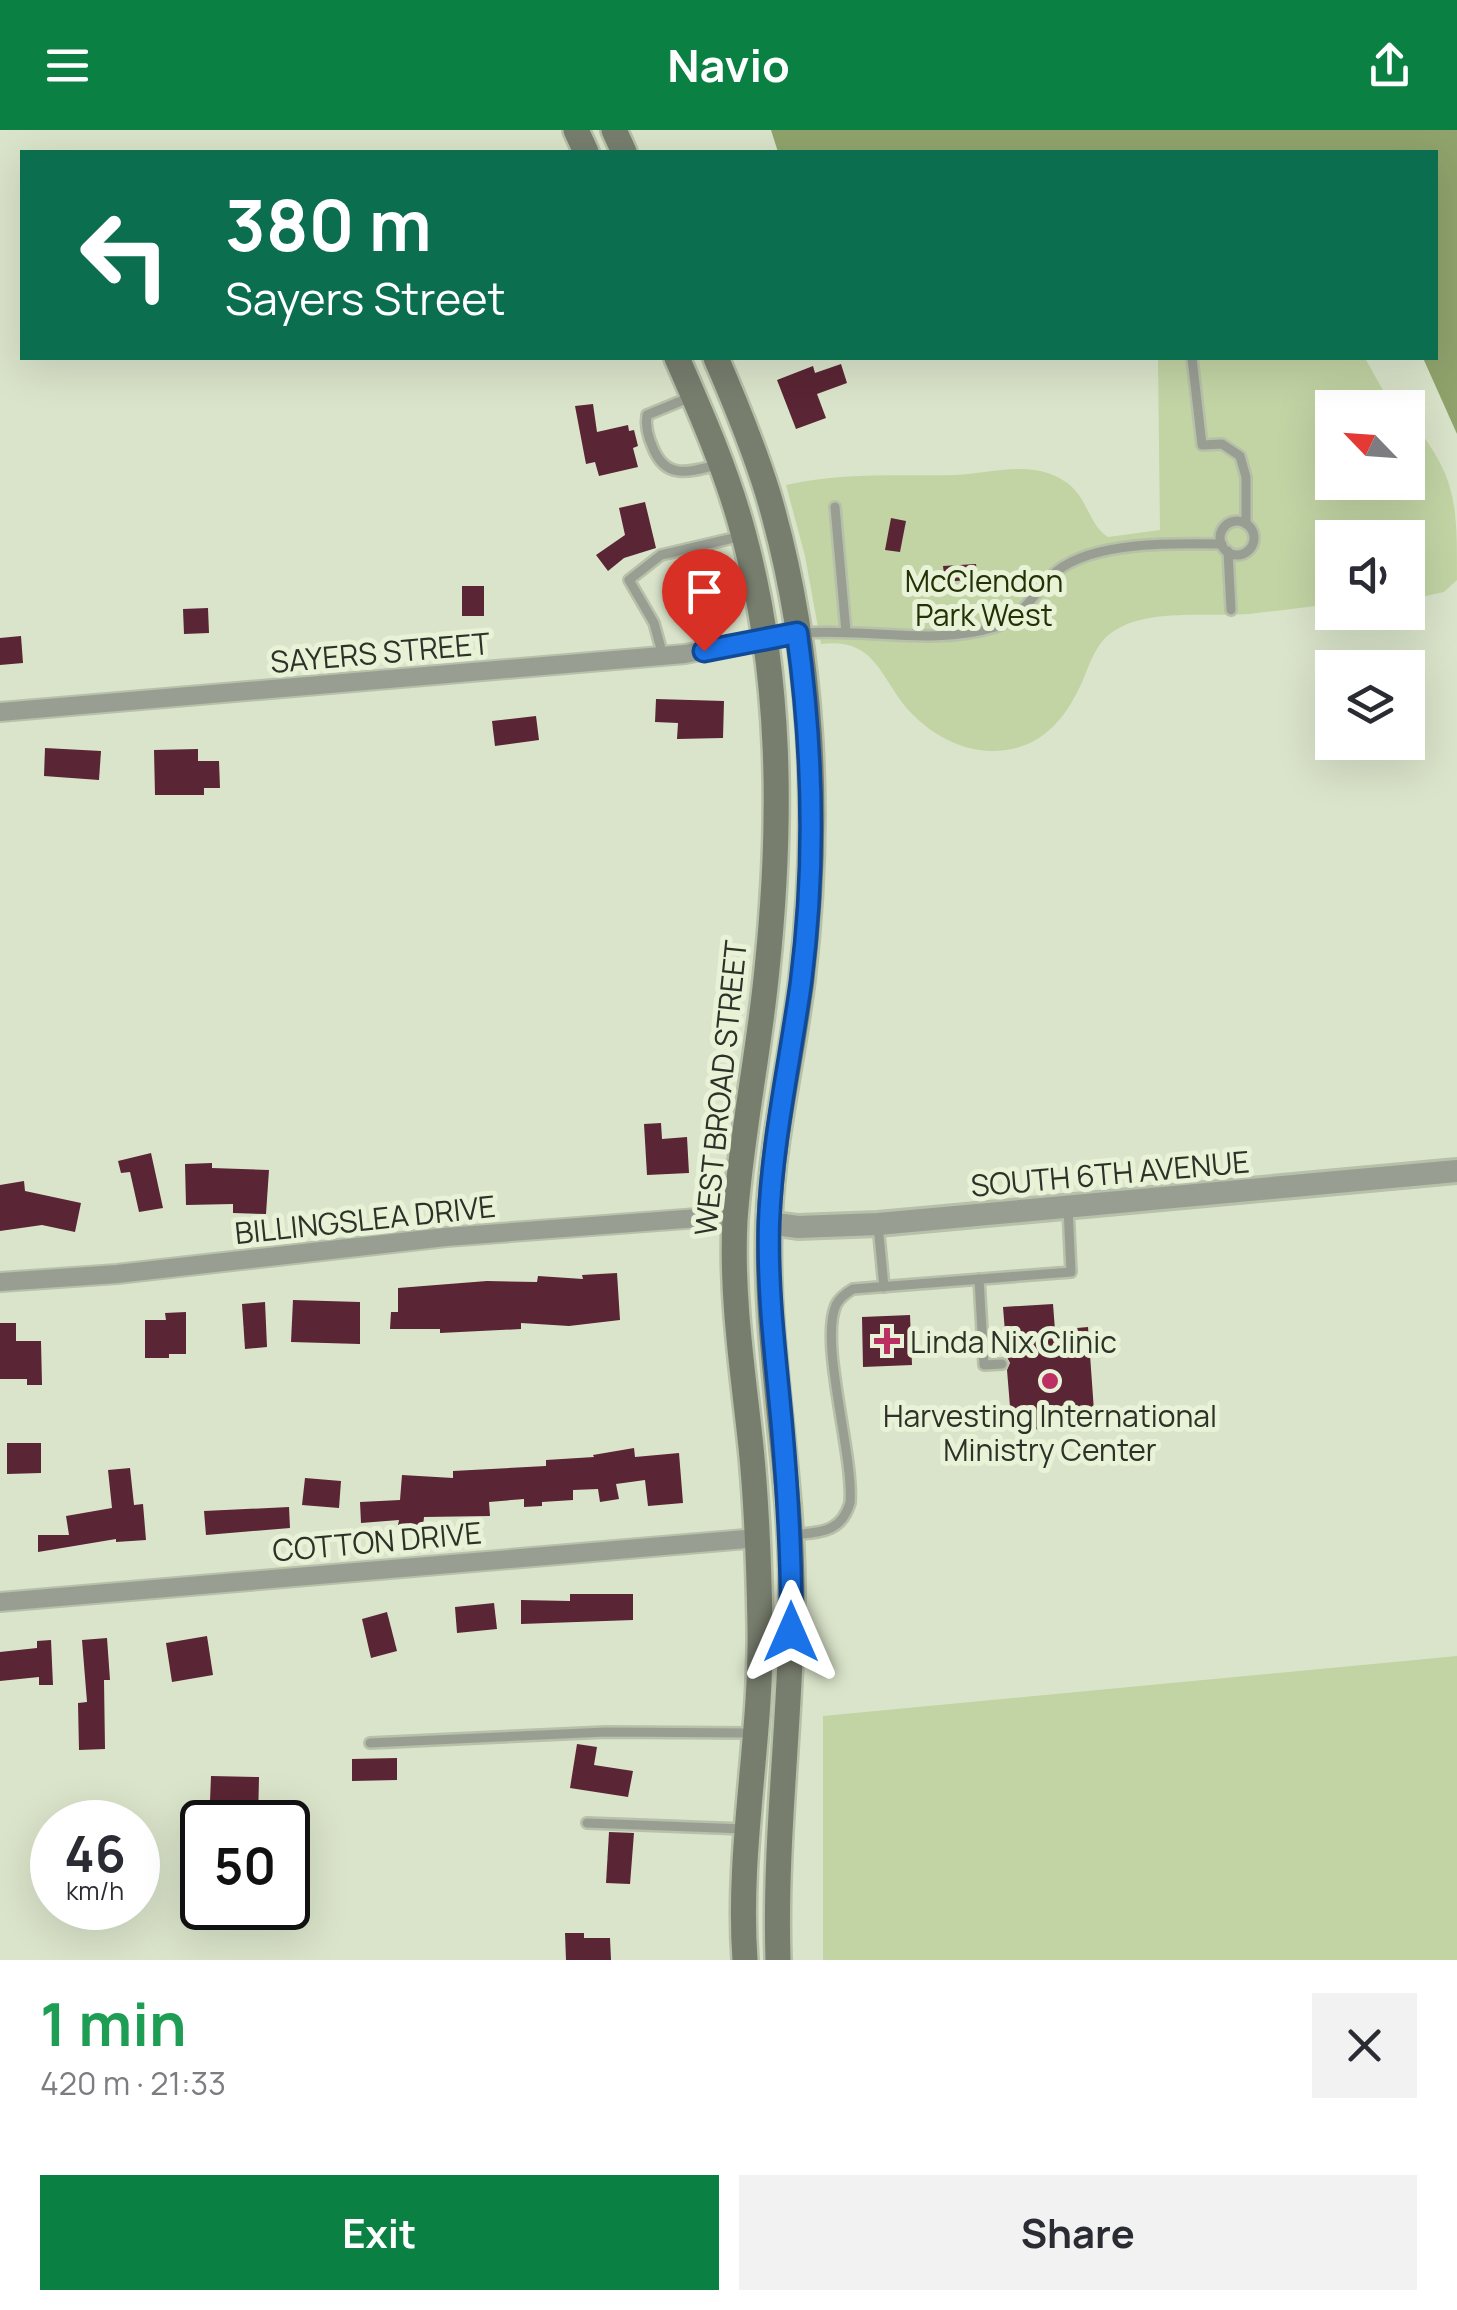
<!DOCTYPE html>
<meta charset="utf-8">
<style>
:root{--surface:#fff;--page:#f2f2f3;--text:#2b2b33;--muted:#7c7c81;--accent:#0b8043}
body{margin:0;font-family:Manrope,sans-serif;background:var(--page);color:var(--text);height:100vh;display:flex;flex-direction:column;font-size:38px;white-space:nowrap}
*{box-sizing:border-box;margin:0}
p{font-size:32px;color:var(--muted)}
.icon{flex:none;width:55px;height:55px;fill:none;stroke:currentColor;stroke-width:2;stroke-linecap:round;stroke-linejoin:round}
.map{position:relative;height:1830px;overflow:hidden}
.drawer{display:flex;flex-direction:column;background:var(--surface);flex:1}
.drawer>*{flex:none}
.guide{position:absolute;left:20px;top:20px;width:1418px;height:210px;border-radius:0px;box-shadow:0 10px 40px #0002;background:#0b6e4f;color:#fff;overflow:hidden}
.needle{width:65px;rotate:295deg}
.controls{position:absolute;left:1315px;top:260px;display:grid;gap:20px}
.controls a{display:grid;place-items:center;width:110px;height:110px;border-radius:0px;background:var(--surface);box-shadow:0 10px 40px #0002;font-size:50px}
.speed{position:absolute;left:30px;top:1670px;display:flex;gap:20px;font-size:50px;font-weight:700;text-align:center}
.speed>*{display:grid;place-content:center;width:130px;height:130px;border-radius:50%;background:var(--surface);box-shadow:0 10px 40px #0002;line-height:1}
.speed small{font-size:25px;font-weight:400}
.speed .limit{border:5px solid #111;border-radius:15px;background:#fff;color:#111}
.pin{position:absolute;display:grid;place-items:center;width:85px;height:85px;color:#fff;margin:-102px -42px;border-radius:50% 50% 50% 0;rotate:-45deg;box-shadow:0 0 10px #0007}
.pin .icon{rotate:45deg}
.me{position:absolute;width:110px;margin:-55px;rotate:0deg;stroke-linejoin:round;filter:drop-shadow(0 0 8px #0008)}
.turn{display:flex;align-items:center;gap:35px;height:210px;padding:0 40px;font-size:45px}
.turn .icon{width:130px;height:130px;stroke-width:2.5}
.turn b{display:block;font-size:70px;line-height:85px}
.round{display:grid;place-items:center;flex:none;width:105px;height:105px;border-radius:0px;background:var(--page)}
.summary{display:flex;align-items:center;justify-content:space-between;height:170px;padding:0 40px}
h1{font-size:60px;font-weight:700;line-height:75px;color:#1e9e55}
.primary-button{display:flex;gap:20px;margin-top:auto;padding:20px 40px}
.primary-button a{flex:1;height:115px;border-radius:0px;background:var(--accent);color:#fff;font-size:40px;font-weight:700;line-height:115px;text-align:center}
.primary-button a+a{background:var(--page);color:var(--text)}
header{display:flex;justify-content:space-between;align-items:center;height:130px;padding:0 40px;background:var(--accent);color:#fff;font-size:45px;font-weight:700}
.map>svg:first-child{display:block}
</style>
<header><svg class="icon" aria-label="menu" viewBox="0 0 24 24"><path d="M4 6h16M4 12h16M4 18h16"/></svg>Navio<svg class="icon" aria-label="share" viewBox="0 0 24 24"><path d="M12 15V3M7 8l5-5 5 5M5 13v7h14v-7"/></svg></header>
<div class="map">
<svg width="1457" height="1830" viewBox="0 0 1457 1830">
<rect width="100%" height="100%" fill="#dae4ca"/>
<g fill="#c2d4a4">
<path d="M 1158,228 L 1365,228 L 1385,264 L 1399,277 L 1332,278 L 1332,352 L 1408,352 L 1408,286 C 1457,347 1457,370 1457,450 L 1444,462 L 1408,470 L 1408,408 L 1332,408 L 1332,474 C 1305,477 1277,481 1249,484 C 1209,487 1147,478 1114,501 C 1098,511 1092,528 1085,545 C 1068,587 1042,621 992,621 C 957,621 922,599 901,571 C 878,539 870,508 821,514 L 805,426 L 786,355 C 843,342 897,346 955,345 C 990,344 1028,330 1061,349 C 1088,363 1087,394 1108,407 L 1160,400 Z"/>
<polygon points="1457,1526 1457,1830 823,1830 823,1586"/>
</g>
<polygon fill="#90a36c" points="771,0 1457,0 1457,304 1423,228 1435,228 1435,22 778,22"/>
<g fill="#5a2534">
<polygon points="841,234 847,253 817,264 826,288 796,299 777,250 813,236 815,243"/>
<polygon points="593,274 597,302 628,295 629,301 634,300 638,316 633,318 638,337 599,346 595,332 586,334 575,276"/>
<polygon points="645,372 656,418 624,428 608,441 596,425 625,405 619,378"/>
<polygon points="891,388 906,391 900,422 885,420"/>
<polygon points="976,434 978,449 945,452 943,436"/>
<polygon points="702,441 709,474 672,482 669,468 681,465 677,446"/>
<rect x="462" y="456" width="22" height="30"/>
<polygon points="208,478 209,503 184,504 183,479"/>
<polygon points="21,506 23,533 0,535 0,508"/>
<polygon points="656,569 724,571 723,608 677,609 678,593 655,592"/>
<polygon points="536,586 539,610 495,616 492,591"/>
<polygon points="45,618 101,621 99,650 44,646"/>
<polygon points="198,619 198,631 219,631 220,658 204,658 204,665 155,665 154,620"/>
<polygon points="661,993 662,1009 687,1007 689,1043 647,1045 644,994"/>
<polygon points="151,1023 163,1078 139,1082 130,1042 121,1043 118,1031"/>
<polygon points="212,1033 212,1038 269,1040 266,1084 233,1083 233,1074 186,1075 185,1034"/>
<polygon points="24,1051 25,1061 81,1073 75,1102 42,1095 0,1101 0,1055"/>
<polygon points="617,1143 620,1190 569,1196 521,1193 521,1199 440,1203 440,1199 390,1199 391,1182 398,1182 398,1158 487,1151 537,1152 538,1146 583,1149 582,1145"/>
<polygon points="293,1170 360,1172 360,1214 291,1212"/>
<polygon points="265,1172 267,1217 245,1219 242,1174"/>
<polygon points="1053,1174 1055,1200 1088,1197 1095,1295 1012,1301 1007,1240 1010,1233 1007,1227 1003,1177"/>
<polygon points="186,1182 186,1224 169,1224 169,1228 145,1228 145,1190 166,1190 165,1183"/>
<polygon points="910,1185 912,1235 863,1237 862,1187"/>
<polygon points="0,1193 16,1193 16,1211 41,1211 42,1255 27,1255 27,1249 0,1249"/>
<polygon points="7,1313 41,1313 41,1343 7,1344"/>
<polygon points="634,1318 635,1327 679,1323 683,1373 648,1376 645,1350 616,1354 619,1369 600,1372 598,1359 573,1360 573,1370 542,1372 542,1376 524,1377 524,1369 489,1372 490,1386 424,1387 423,1397 398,1395 399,1390 361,1393 360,1372 400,1370 402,1345 453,1348 453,1341 546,1336 546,1330 594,1327 593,1325"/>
<polygon points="130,1338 134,1375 143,1374 146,1410 116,1412 116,1409 38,1422 38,1405 69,1405 66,1386 112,1378 108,1340"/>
<polygon points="305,1348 341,1351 339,1378 302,1375"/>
<polygon points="289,1377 290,1398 206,1405 204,1381"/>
<polygon points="570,1464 633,1464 633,1490 521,1494 521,1470 570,1471"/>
<polygon points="494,1473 497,1499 457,1503 455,1477"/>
<polygon points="387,1482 397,1521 371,1528 362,1489"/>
<polygon points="207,1506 213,1545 172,1552 166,1513"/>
<polygon points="107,1508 110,1550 104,1550 105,1619 79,1620 78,1573 87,1572 82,1510"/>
<polygon points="51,1510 53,1555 39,1555 39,1547 0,1551 0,1522 37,1518 37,1511"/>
<polygon points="577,1614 597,1617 594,1635 633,1641 628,1667 570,1658"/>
<polygon points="397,1628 397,1650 352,1651 352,1629"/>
<polygon points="211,1646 259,1647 258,1692 229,1692 230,1672 210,1671"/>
<polygon points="609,1702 634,1703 630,1754 606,1753"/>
<polygon points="565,1803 584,1803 584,1808 610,1808 611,1830 566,1830"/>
</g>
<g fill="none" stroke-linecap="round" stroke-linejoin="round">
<defs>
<g id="service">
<polyline points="1192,228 1202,315 1222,314 1240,326 1246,347 1246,394"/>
<path d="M 691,267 L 647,285 C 645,296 648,307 653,318 C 666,350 689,342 717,335"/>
<polyline points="835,377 846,502"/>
<circle cx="1237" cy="408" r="17"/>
<polyline points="1228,421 1231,480"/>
<path d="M 803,503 C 866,498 934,516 995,497 C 1025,488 1035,459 1057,441 C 1094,411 1176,413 1222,414"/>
<polyline points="663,526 654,493 629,450 661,425 742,406"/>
<polyline points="878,1095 884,1157"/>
<polyline points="979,1149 984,1235 1002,1234"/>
<path d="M 793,1405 C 820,1402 841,1403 850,1373 C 854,1325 819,1213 836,1175 C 840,1167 846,1163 853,1159 L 1071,1142 L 1068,1078"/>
<polyline points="370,1613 606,1602 752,1603"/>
<polyline points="587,1693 744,1699"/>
</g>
<g id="minor">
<polyline points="0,582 685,524 764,509"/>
<polyline points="0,1152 117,1144 446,1107 698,1088 735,1090"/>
<polyline points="0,1472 758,1408"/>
</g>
<polyline id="tertiary" points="769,1093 798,1097 878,1094 1457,1041"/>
<g id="secondary">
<polyline points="576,0 586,22"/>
<polyline points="614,0 624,22"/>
<path d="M 677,228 C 702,285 727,342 743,402 C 782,545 782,693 767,839 C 759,923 741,1006 735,1090 C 731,1166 743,1242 751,1317 C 757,1377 759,1437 760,1496 C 762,1608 737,1719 745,1830"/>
<path d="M 716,228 C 735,272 754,318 768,364 C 814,520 821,688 802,849 C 792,930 772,1009 769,1091 C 764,1213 791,1334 792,1456 C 792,1581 774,1705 778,1830"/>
</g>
</defs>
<use href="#service" stroke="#b7c0a9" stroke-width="14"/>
<use href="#minor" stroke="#b7c0a9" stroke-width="22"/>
<use href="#tertiary" stroke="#b7c0a9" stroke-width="28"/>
<use href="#secondary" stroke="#b7c0a9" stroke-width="30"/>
<use href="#service" stroke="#999e93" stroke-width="9"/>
<use href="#minor" stroke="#999e93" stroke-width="18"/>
<use href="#tertiary" stroke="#999e93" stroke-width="22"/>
<use href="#secondary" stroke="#787e6e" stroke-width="25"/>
</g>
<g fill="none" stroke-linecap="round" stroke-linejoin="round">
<defs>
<path id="route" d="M 704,521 L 797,503 C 813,619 816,735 801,852 C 790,932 772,1011 769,1093 C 767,1162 776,1229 782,1297 C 788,1366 792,1434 791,1502"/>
</defs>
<use href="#route" stroke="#114b97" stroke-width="25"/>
<use href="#route" stroke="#1a73e8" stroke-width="18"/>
</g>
<g fill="#bc2f63" stroke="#e7f2d7" stroke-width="4">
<path d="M882 1196h10v10h10v10h-10v10h-10v-10h-10v-10h10z"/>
<circle cx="1050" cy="1251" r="10"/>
</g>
<g text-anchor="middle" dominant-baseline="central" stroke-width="10" stroke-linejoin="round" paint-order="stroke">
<g font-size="30" fill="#243005" stroke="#e7f2d7">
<text x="984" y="450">McClendon<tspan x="984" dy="34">Park West</tspan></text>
</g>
<g font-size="30" fill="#2d3127" stroke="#e7f2d7">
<text transform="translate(380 522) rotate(-5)">SAYERS STREET</text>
<text transform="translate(720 958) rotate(-84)">WEST BROAD STREET</text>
<text transform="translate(1110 1043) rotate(-5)">SOUTH 6TH AVENUE</text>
<text transform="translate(365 1089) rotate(-6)">BILLINGSLEA DRIVE</text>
<text transform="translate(377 1411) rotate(-5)">COTTON DRIVE</text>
</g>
<g font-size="30" fill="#2d3127" stroke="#e7f2d7" text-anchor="start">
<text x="910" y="1211">Linda Nix Clinic</text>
<text x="1050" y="1285" text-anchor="middle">Harvesting International<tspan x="1050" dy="34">Ministry Center</tspan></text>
</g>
</g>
</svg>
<div class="controls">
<a><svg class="needle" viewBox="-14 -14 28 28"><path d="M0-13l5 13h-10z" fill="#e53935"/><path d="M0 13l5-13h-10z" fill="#7c7c81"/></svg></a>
<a><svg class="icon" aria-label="sound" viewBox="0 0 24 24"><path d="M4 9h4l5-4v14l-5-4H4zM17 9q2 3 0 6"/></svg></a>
<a><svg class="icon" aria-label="layers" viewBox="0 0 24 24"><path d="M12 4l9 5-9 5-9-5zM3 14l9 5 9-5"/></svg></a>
</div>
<div class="speed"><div>46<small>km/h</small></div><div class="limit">50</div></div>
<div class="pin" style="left:704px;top:521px;background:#d93025"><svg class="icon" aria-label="arrive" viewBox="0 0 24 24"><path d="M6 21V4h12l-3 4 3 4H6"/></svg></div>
<svg class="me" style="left:791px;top:1502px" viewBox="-20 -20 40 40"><path d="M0-17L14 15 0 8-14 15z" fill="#1a73e8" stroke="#fff" stroke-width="4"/></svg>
<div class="guide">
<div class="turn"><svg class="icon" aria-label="left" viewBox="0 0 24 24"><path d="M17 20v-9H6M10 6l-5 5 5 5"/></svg><div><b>380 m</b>Sayers Street</div></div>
</div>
</div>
<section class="drawer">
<div class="summary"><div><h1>1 min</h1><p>420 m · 21:33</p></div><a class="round"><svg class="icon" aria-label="close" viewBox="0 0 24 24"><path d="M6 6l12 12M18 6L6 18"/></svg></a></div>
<div class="primary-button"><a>Exit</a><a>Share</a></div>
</section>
